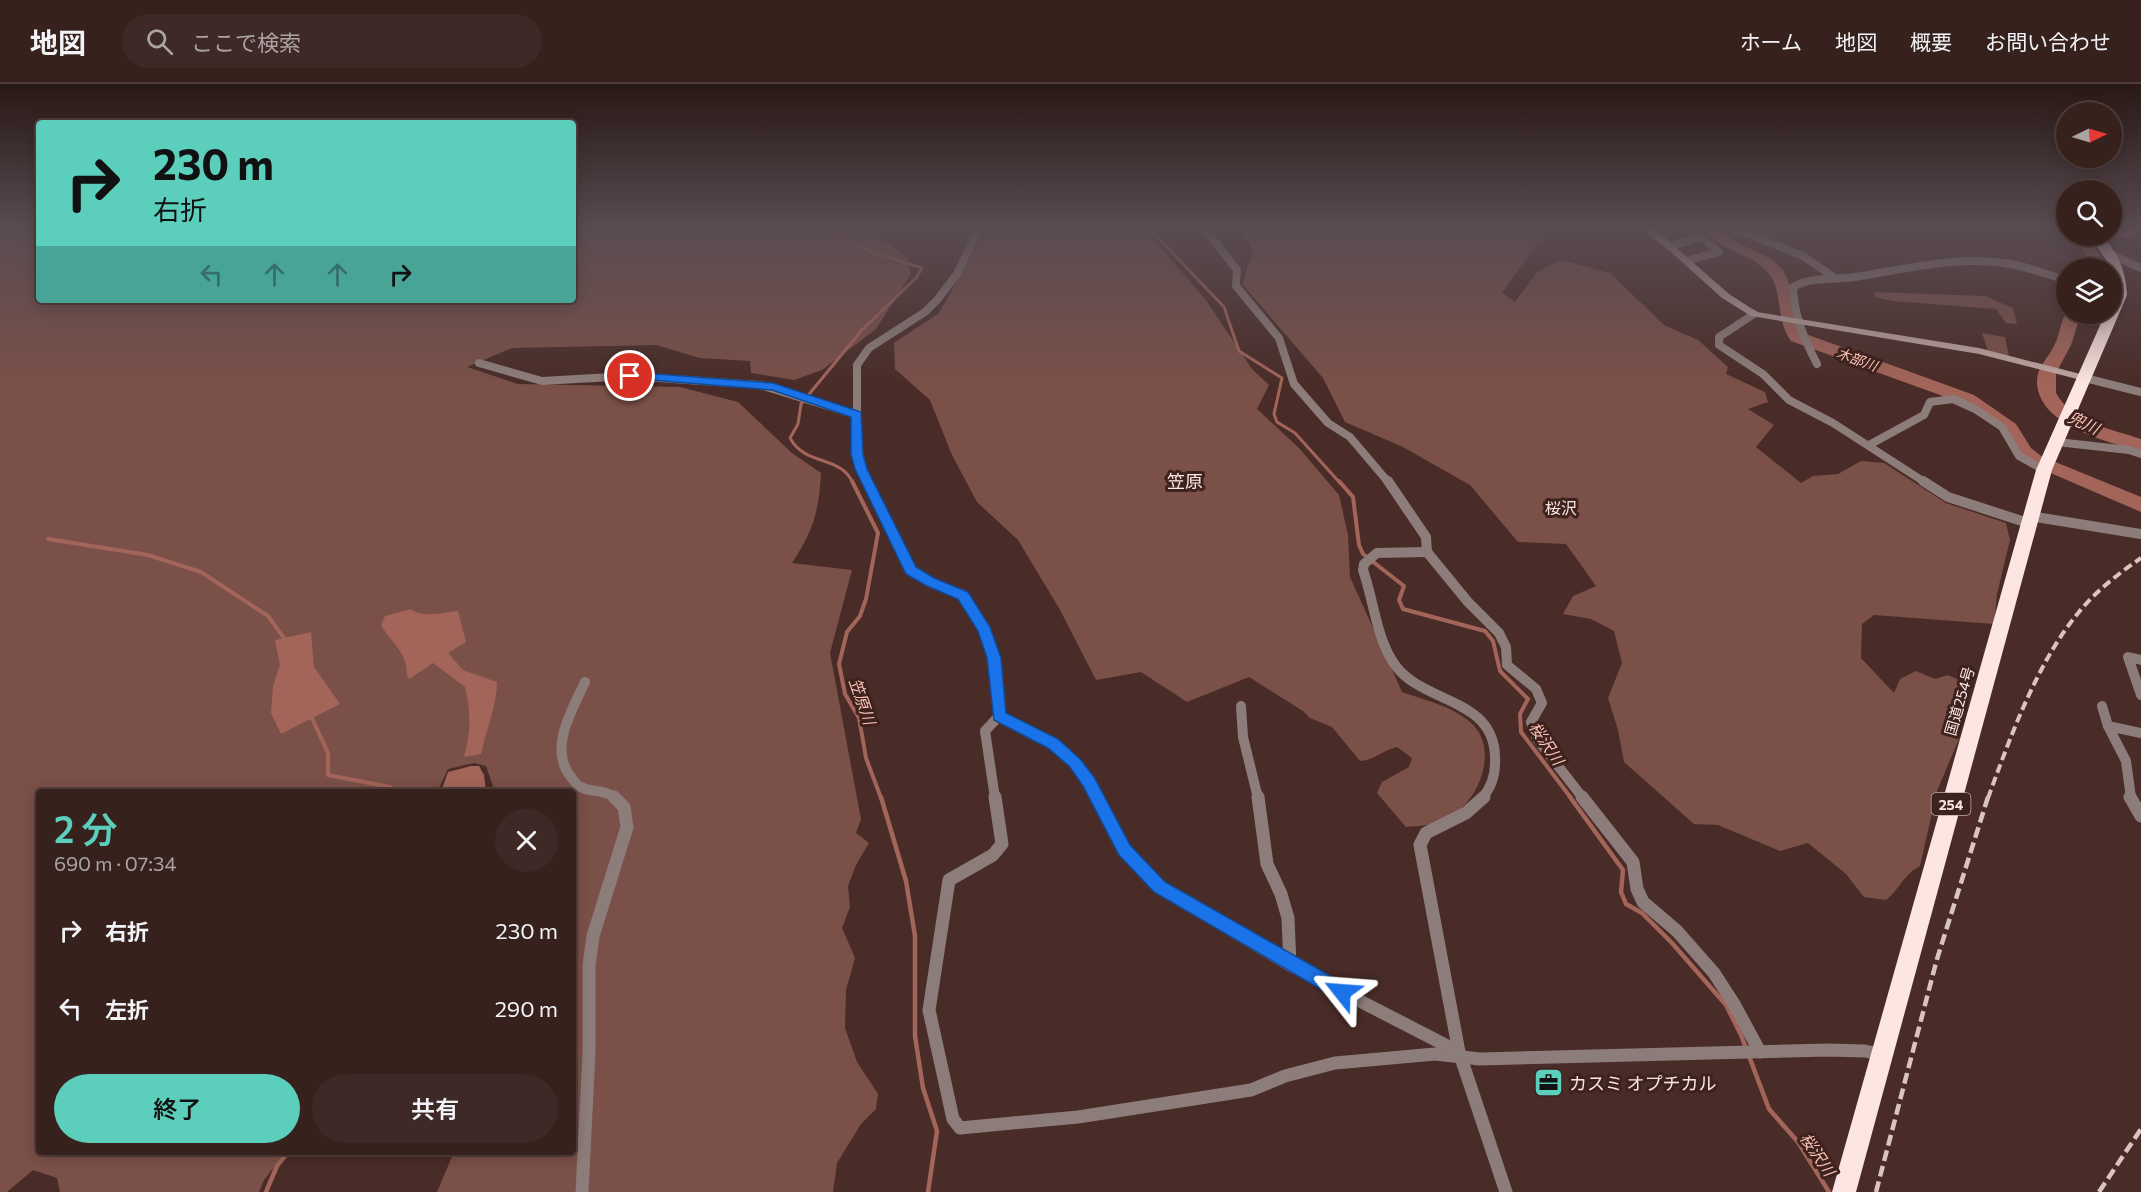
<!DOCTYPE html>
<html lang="ja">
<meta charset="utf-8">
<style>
:root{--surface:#37211d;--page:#3e2926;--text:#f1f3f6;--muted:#aaa3a4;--line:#513e3b;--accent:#5bcebc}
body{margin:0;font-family:Commissioner,"Noto Sans JP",sans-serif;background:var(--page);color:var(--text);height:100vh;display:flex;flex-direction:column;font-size:22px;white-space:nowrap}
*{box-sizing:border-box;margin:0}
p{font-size:20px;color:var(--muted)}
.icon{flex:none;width:33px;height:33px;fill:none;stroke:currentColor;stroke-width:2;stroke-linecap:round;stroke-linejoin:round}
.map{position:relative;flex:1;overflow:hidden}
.side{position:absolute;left:36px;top:705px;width:540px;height:366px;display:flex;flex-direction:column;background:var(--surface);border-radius:6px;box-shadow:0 3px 15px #0003,0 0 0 2px var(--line)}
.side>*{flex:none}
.top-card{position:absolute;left:36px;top:36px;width:540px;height:183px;border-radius:6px;box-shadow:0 3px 15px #0003,0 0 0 2px var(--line);background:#5bcebc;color:#111;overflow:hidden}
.needle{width:39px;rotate:85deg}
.tools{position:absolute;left:2056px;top:18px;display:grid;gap:12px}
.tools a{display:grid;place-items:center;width:66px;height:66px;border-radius:50%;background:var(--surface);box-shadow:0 3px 15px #0003,0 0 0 2px var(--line);font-size:30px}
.pin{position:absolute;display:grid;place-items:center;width:51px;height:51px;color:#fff;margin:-26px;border:3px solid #fff;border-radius:50%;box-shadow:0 2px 6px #0007}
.me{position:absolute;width:66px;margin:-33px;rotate:298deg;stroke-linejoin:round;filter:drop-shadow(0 0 4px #0008)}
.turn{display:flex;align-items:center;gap:21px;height:126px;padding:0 18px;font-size:27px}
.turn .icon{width:78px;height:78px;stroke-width:2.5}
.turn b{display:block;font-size:42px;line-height:51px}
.lanes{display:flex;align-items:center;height:57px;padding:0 18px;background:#0003;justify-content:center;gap:30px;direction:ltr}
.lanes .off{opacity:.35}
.round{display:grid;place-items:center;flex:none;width:63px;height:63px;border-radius:32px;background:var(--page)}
.head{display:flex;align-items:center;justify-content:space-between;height:102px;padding:0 18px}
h1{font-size:36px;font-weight:600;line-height:45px;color:var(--accent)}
.button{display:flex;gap:12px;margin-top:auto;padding:12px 18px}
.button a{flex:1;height:69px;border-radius:36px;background:var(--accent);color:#111;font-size:24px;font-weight:600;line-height:69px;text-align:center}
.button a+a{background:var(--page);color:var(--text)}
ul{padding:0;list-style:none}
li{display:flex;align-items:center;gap:18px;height:78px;padding:0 18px}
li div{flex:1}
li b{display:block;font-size:22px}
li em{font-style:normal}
header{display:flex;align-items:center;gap:36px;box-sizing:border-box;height:84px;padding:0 30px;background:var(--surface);border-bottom:2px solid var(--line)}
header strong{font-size:28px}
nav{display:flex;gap:33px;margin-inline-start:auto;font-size:21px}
.search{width:420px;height:54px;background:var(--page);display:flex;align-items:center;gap:15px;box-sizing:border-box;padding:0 21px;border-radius:33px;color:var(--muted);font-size:22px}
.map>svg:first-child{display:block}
</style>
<header>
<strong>地図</strong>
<div class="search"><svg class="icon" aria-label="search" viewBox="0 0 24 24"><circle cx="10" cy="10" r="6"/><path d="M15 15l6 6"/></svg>ここで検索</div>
<nav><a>ホーム</a><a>地図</a><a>概要</a><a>お問い合わせ</a></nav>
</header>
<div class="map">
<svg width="2141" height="1108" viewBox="0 0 2141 1108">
<rect width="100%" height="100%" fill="#492c27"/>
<g fill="#7a5048">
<path d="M 0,145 L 39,145 L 39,216 L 573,216 L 573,145 L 868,145 L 907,173 L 911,190 L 876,245 L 822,286 L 794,296 L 751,289 L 750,277 L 700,274 L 656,261 L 512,264 L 467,283 L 518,300 L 680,303 L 738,318 L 792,369 L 821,389 C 819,428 813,447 792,479 L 852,486 L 830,569 L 861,735 L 856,749 L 869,759 L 856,781 L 848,802 L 850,823 L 842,844 L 855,874 L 846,906 L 845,944 L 857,978 L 878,1010 L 876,1025 L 861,1040 L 837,1079 L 833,1108 L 437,1108 L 454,1068 L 573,1068 L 573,708 L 495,708 L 486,682 L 474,679 L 448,685 L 437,708 L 39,708 L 39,1068 L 286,1068 L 264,1096 L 259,1108 L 60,1108 L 57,1094 L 33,1086 L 7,1108 L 0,1108 Z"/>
<path d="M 986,145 L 1144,145 L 1206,216 L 1252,285 L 1269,301 L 1257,325 L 1299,364 L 1339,411 L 1348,451 L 1350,493 L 1402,608 C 1424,616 1452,622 1470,638 C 1500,663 1480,716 1450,733 C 1436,741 1421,742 1406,743 L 1377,709 L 1382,698 L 1409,683 L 1412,674 L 1397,663 C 1383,666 1375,676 1360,677 L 1332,643 L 1310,634 L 1303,627 L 1249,593 L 1187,618 L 1141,588 L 1096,596 L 1059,524 L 1018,456 L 977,418 L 952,371 L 930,316 L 895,285 L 894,259 L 939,229 Z"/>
<path d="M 1241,145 L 1541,145 L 1544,149 L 1502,209 L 1515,218 L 1537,188 L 1561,176 L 1610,189 L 1664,241 L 1698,256 L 1728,283 L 1726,290 L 1765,308 L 1768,318 L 1748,325 L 1774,341 L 1756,363 L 1801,399 L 1813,392 L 1838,390 L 1861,377 L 1884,379 L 1946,419 L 2006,439 L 2010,456 L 1997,510 L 1994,540 L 1874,531 L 1862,540 L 1861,574 L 1894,609 L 1900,595 L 1916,587 L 1935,595 L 1948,591 L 1967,600 L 1969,615 L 1949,629 L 1959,655 L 1937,707 L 1920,782 C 1902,792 1901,804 1886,816 L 1864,813 L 1846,790 L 1808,759 L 1780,767 L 1718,741 L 1694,740 L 1624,678 L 1618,646 L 1608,614 L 1622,579 L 1614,547 L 1591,535 L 1563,530 L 1573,512 L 1596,502 L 1566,460 L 1518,458 L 1470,401 L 1401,362 L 1345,338 L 1323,294 L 1242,200 L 1253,167 Z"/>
<polygon points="1875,208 1985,212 2013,224 2017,240 2006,239 1996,225 1892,217 1875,213"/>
<polygon points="1982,249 2005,253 2009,272 1988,267"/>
</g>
<g fill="#a36459">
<path d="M 411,525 C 424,535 443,528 458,527 L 466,558 L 448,569 L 463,586 L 497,598 C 497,621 486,647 481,670 L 464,673 C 471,648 471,628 465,603 L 433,579 L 409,595 C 405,589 408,582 404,575 C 399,562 388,554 381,541 L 385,532 Z"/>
<polygon points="311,548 314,583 340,620 281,650 271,629 273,602 280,581 275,556"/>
<polygon points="471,682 479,682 484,691 486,708 441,708 448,688"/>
</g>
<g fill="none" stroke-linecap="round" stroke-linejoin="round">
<g stroke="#a36459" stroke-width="3">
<path d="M 823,145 L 860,164 L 922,184 L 916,194 L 861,247 L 801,320 L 798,340 L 790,354 C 803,378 830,374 844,387 C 848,390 851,395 853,399"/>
<polyline points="1150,145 1224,223 1239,267 1282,294 1274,330 1277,338 1295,349 1340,399"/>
</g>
<g stroke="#a36459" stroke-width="4">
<polyline points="852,397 878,449 866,515 860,532 847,548 839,580 845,610 859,634 866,674 881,714"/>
<polyline points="1339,397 1353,413 1359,461 1363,470 1404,502 1399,516 1403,525 1485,547 1493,557 1500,587 1528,615 1520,630 1521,648 1571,714"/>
<polyline points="48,455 148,471 201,488 268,532 287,558"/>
<polyline points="310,630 328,669 328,691 390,703 398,708"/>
</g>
<g stroke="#a36459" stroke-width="4.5">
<polyline points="881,713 906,797 915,852 915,952 923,1004 937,1047 928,1108"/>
<polyline points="1570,713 1623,786 1621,808 1626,820 1642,829 1672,859 1726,921 1741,951 1769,1025 1798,1058 1829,1108"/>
<polyline points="266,1108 277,1082 288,1068"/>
</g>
<g fill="#a36459" fill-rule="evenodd">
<path d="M 1704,145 L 1720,145 L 1734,157 L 1771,175 L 1783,186 L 1791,203 L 1796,233 L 1803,249 L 1974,311 L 2016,340 L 2031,364 L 2045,375 L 2042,379 L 2030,379 L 2019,372 L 2004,348 L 1962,319 L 1791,257 C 1775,234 1783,207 1769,190 C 1754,170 1721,168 1704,145 Z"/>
<polygon points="2074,152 2088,152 2107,184 2093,184"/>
<path d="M 2067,227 L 2067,230 L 2081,230 L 2071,261 L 2056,289 L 2056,309 C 2072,338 2111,345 2141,355 L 2141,367 C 2107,358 2035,341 2037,295 C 2038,282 2049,273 2054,262 C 2060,251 2060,238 2067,227 Z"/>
<polygon points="2053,377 2141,413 2141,428 2046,387 2044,383 2046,379"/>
</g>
<g stroke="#8d7d7a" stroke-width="8">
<polyline points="1205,145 1237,186 1236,202 1279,254 1294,300 1328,339 1350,353 1389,399"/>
<polyline points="1736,145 1803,172 1835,194"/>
<polyline points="1671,162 1701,153 1719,168 1689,176"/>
<polyline points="2112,171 2141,184"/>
<polyline points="1754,230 1719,253 1719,261 1763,290 1789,316 1833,339 1926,399"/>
<polyline points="479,279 542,297 629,292 760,301 857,331"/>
<path d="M 1817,280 C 1804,255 1794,231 1793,203 C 1813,192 1833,196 1855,193 C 1906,185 1958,171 2010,180 C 2029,183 2048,191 2067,196"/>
<polyline points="2085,294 2141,308"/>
<polyline points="2057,358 2129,366 2141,370"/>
<polyline points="1869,361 1924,331 1930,318 1953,315 1975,325 2002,343 2019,372 2044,386"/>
<polyline points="868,399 857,370 857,281 869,264 925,228 937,216 957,190 979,145"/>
</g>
<g stroke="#8d7d7a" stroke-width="10">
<polyline points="867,397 911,486 929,498 963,511 985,546 994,574 999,632 985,647 995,714"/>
<polyline points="1388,397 1426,453 1427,468 1468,518 1499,549 1506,563 1507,581 1536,605 1542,619 1531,638 1537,655 1583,714"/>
<polyline points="1923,397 1948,413 2028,439"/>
<polyline points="2030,432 2141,450"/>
<path d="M 1427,468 L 1377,469 L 1364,480 L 1363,486 C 1374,517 1376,554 1395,581 C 1423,620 1493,613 1495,672 C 1496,688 1493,702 1482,714"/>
<polyline points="2141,576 2128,573 2141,611"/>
<path d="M 585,598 C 572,626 548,665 571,693 C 574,697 577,702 581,703 C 592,709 606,705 615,714"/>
<polyline points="1241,622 1243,653 1258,714"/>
<polyline points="2102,622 2108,642 2141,649"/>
<path d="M 999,632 C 1046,656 1071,665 1097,714"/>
<polyline points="2108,642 2126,677 2131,714"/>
</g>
<g stroke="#8d7d7a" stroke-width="13">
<polyline points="995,713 1002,760 993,771 949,796 929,926 953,1035 960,1044 1078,1033 1251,1006 1285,992 1335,979 1435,970 1480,975 1828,966 1865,967 1883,971"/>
<polyline points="1096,713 1124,766 1159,803 1290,881 1459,968"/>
<polyline points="1258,713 1267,780 1281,810 1288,834 1290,881"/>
<polyline points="1484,713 1466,729 1426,749 1420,761 1459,968 1506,1108"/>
<polyline points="1582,713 1633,778 1637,805 1643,818 1677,847 1714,889 1734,920 1760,968"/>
<polyline points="2130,713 2141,732"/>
<polyline points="582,1108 589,969 589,881 593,852 627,743 624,723 614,713"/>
</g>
<polygon fill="#bea6a1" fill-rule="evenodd" points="1642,145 1652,145 1664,153 1729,210 1757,228 1979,264 2088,292 2090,294 2085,297 1979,270 1751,232 1722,214 1671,168"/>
<path fill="#fde6e1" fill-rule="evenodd" d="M 2089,152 L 2102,152 C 2118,169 2126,187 2127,211 L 2052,386 L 1856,1108 L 1832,1108 L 2036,386 L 2105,230 L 2112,230 L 2112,184 Z"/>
<path stroke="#d9c4c0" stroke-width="4" stroke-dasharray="9 4.5" stroke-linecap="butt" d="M 1988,714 C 2010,654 2037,578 2079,528 C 2096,507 2118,490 2141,474"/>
<g stroke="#d9c4c0" stroke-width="4.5" stroke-dasharray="11 5" stroke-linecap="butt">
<polyline points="1876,1108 1937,875 1988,713"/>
<polyline points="2099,1108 2141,1045"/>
</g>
</g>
<polygon fill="#b77e72" points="2112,145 2139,145 2133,153 2116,153 2112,148"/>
<linearGradient id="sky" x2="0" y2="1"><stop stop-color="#281815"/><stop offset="0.48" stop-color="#594b52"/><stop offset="1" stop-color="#594b52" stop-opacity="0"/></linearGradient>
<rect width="2141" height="300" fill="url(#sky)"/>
<polygon fill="#1a73e8" stroke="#114b97" stroke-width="1.5" points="630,288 773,299 861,328 863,370 867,385 916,483 934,494 968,508 990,543 1001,574 1006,629 1058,655 1080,675 1094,693 1130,761 1165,798 1348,902 1350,908 1348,914 1342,916 1336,914 1154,808 1119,771 1083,702 1070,683 1048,664 994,636 987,574 978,547 958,515 925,501 906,490 855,385 851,370 851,333 772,306 626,294 626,289"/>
<defs>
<symbol id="office-square" viewBox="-11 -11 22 22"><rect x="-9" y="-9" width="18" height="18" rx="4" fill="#5bcebc" stroke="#3e221d"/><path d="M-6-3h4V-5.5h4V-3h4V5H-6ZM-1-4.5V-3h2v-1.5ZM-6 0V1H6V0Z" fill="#111"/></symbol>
</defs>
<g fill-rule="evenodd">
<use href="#office-square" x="1532" y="982" width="33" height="33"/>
</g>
<g text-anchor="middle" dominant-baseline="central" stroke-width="6" stroke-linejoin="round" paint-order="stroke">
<g font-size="14" font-style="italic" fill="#fdc3b8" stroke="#3e221d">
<text transform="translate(1857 275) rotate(20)">木部川</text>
</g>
<rect fill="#3e221d" stroke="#c1aba7" stroke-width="1.5" x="1931.5" y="709" width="39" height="22" rx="4.5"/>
<g font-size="14" font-weight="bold" fill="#f9e6e2">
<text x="1951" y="720">254</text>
</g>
<g font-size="15" fill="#f9e6e2" stroke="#3e221d">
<text transform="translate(1959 617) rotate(-74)">国道254号</text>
</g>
<g font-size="16" font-style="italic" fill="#fdc3b8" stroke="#3e221d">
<text transform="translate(2084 338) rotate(25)">兜川</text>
<text transform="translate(863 617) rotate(71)">笠原川</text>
<text transform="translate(1547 659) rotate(56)">桜沢川</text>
<text transform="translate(1818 1070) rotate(56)">桜沢川</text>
</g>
<g font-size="16" fill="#f9e6e2" stroke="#3e221d">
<text x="1561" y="423">桜沢</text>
</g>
<g font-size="18" fill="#f9e6e2" stroke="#3e221d">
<text x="1185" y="397">笠原</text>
</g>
<g font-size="18" fill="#f9e6e2" stroke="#3e221d" text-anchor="start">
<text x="1569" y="999">カスミ オプチカル</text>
</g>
</g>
</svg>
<div class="tools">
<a><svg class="needle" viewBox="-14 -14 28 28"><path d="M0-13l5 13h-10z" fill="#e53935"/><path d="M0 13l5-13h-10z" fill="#aaa3a4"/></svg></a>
<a><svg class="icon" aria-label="search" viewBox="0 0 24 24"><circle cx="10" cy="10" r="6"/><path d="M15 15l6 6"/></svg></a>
<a><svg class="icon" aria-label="layers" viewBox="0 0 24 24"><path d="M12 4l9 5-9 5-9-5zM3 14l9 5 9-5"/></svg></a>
</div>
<div class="pin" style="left:630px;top:292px;background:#d93025"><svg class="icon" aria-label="arrive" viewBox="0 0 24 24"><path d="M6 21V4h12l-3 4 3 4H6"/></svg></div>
<svg class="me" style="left:1342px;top:908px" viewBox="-20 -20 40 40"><path d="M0-17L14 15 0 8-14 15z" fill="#1a73e8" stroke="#fff" stroke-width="4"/></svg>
<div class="top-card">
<div class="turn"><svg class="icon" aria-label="right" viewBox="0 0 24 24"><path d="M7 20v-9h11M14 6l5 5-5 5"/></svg><div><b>230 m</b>右折</div></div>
<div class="lanes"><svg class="icon off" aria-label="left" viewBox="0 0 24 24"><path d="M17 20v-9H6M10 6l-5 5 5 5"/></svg><svg class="icon off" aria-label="ahead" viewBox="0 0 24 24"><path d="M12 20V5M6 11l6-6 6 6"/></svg><svg class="icon off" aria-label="ahead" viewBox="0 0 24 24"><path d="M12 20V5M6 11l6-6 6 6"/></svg><svg class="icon" aria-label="right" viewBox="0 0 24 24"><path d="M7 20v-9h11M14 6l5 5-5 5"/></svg></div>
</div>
<section class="side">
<div class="head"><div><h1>2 分</h1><p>690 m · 07:34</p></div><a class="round"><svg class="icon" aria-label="close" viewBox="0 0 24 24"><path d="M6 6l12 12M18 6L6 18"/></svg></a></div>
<ul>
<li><svg class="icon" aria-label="right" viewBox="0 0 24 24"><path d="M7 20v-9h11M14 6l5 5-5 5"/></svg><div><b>右折</b></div><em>230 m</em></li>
<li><svg class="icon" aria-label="left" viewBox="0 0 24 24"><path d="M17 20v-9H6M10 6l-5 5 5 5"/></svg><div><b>左折</b></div><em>290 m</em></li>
</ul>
<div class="button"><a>終了</a><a>共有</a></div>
</section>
</div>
